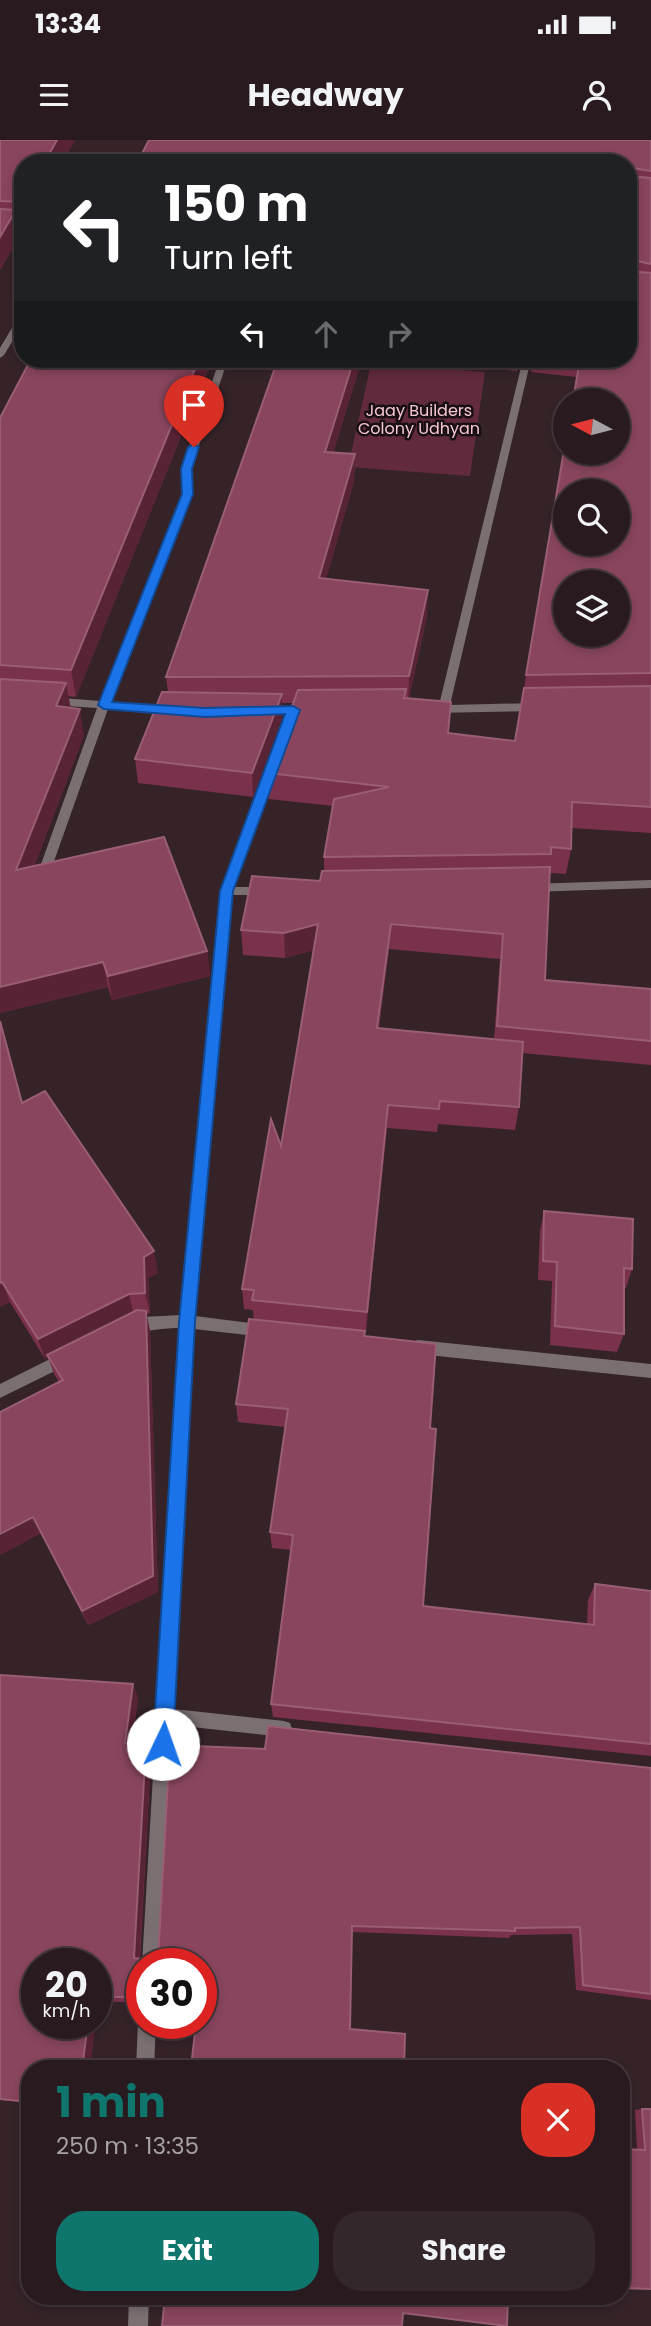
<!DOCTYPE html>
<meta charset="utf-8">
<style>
:root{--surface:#281a1e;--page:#34272b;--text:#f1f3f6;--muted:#a5a1a4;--line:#44383c;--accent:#0f766e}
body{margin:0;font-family:Poppins,sans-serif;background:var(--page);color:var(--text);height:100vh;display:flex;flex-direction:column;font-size:26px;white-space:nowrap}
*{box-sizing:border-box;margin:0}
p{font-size:23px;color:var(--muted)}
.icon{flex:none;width:38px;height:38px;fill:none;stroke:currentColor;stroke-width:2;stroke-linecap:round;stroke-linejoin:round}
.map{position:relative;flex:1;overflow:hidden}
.drawer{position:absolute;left:21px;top:1920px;width:609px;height:245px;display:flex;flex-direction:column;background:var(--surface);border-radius:28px;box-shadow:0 4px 10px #0003,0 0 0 2px var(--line)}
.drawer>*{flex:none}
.banner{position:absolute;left:14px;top:14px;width:623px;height:214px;border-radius:28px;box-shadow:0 4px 10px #0003,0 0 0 2px var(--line);background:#202124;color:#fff;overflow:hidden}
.needle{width:46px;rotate:277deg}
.fabs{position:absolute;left:553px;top:248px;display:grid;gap:14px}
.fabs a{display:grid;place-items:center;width:77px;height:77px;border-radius:50%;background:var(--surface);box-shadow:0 4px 10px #0003,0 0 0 2px var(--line);font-size:35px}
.speed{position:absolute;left:21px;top:1808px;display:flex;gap:14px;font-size:35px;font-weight:700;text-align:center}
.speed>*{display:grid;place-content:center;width:91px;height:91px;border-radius:50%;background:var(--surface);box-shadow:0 4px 10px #0003,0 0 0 2px var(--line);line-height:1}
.speed small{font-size:18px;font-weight:400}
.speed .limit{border:10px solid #d22;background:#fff;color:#111}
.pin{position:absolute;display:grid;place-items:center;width:60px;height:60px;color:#fff;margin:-72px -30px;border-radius:50% 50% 50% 0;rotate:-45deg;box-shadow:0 0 7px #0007}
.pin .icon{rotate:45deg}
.me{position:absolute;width:77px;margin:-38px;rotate:3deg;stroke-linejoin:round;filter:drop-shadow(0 0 5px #0008)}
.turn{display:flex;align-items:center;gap:24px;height:147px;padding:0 35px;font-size:32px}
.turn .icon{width:91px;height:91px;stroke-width:2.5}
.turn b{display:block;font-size:49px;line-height:60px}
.lanes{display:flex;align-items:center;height:66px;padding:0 35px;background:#0003;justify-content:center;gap:35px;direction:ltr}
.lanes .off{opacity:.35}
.round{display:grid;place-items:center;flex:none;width:74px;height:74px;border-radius:28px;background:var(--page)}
.headline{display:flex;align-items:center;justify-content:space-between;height:119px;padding:0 35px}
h1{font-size:42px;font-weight:700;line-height:52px;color:var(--accent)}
.primary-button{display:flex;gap:14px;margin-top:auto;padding:14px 35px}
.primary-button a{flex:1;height:80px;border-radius:28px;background:var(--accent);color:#fff;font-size:28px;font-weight:700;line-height:80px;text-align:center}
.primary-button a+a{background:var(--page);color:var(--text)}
.status{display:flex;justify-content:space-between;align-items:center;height:49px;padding:0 35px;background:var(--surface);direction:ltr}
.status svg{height:19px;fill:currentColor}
header{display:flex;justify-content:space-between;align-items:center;height:91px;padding:0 35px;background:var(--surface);font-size:32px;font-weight:700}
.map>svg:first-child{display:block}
</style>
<div class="status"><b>13:34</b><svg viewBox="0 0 49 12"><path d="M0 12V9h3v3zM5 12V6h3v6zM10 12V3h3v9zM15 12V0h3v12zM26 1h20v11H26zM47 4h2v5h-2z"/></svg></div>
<header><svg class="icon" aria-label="menu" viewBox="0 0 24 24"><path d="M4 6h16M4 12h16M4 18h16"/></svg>Headway<svg class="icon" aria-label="person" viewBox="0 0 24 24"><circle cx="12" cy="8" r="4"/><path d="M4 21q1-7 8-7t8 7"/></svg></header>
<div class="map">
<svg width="651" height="2186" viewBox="0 0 651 2186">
<rect width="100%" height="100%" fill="#352328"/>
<polygon fill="#612b3d" points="371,224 485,232 470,336 348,327"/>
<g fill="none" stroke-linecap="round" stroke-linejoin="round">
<g fill="#7a7072" fill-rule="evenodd">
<polygon points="0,87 23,89 23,93 0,91"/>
<polygon points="23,173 23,184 4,215 0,218 0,208 19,176"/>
<polygon points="220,219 228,219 191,329 192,354 111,562 173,566 178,570 173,574 108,569 47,741 41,745 37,744 35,741 97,568 50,565 45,561 50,557 100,561 182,354 181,329"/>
<polygon points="523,219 531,219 450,565 537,563 542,567 537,571 431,573 427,572 427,566 439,565"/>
<polygon points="310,566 315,570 314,573 263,575 258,571 263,567"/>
<path d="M 274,618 L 280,622 L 235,747 L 268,747 L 274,751 L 268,755 L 233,755 L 195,1176 L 265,1185 L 270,1186 L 272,1191 L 270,1196 L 265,1197 L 194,1189 L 174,1569 L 284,1581 L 290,1583 L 292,1589 L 290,1595 L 284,1597 L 173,1585 L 160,1824 L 142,1824 L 179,1188 C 166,1187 132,1194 125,1192 L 123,1187 L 125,1182 L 142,1177 L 181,1175 L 221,751 L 268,622 Z"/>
<polygon points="651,740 651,748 530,752 524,748 530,744"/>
<polygon points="418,1200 651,1224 651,1238 418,1214 413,1212 411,1207 413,1202"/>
<polygon points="68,1210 73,1212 75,1217 73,1222 0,1258 0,1244"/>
<polygon points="140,1876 142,1883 156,1883 154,1928 136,1928 138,1883"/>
<polygon points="129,2156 149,2156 148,2186 128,2186"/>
</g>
</g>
<g fill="#7a314c" fill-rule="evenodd">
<polygon points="0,0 75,0 62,23 23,23 23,87 18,87 20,95 0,130"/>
<path d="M 651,0 L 651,693 L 571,688 L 571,709 L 566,734 L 550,733 L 545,840 L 651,849 L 651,925 L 522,913 L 519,967 L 515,990 L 438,984 L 437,992 L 387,988 L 366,1192 L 365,1192 L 365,1196 L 430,1288 L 423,1466 L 587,1484 L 588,1460 L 595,1444 L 651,1451 L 651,1616 L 273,1577 L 271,1564 L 291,1410 L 272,1408 L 270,1392 L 285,1287 L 238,1282 L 236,1264 L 254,1179 L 253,1170 L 244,1169 L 242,1149 L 281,1006 L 314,810 L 285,818 L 243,815 L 241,790 L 320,741 L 324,731 L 324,717 L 333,666 L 269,659 L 268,633 L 294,563 L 282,563 L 282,578 L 253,657 L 138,643 L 135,619 L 168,552 L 166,537 L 276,225 L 260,219 L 362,219 L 333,313 L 355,314 L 354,341 L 326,439 L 427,476 L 409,558 L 449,593 L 515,601 L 577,237 L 531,232 L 532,219 L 628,219 L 628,23 L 137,23 ZM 389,809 L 500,819 L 494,899 L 379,888 Z"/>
<polygon points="31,219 212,219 76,557 68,556 70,568 84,595 34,727 207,811 210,836 112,860 108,847 0,873 0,278"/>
<polygon points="390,219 521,219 517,231"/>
<polygon points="22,963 158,1133 148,1138 150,1173 146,1174 150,1191 158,1452 88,1485 41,1393 0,1415 59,1242 54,1234 48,1217 45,1219 10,1162 0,1167"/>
<polygon points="544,1071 632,1129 626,1148 624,1148 624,1194 617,1212 550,1205 552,1141 538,1140 540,1091"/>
<polygon points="0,1535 138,1557 132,1604 151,1616 140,1819 155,1821 651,1628 651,1860 576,1850 572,1794 511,1795 509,1798 352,1792 196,1883 201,1824 142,1824 142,1863 98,1861 96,1878 96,1824 30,1928 30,1963 0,1960"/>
<polygon points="642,1969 651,2149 637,2009 635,1970"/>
</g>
<g fill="#592336">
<polygon points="57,0 75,0 62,23 44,23"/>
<polygon points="16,70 20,95 0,130 0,97"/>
<polygon points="199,219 212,219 76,557 71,530"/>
<polygon points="354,219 362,219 325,339 325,312"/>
<polygon points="355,314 354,341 319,464 319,438"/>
<polygon points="428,450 427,476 408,563 409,536"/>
<polygon points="66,543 71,569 56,566"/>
<polygon points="282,554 282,578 253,657 252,633"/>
<polygon points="80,569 84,595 23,756 16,730"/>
<polygon points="318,784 319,809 285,818 284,793"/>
<polygon points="391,784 389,809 375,912 377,888"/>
<polygon points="207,811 210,836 112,860 108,836"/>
<polygon points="103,822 108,847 0,873 0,847"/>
<polygon points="388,965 387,988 366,1192 367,1172"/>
<polygon points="154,1111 158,1133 148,1138 150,1173 145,1153 144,1117"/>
<polygon points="2,1142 10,1162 0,1167 0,1143"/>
<polygon points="129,1154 134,1175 45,1219 38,1199"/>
<polygon points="146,1171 150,1191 158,1452 88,1485 82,1471"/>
<polygon points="33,1377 41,1393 0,1415 0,1394"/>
<polygon points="133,1544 138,1557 130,1615 125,1603"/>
<polygon points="146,1604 151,1616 139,1824 134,1818"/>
<polygon points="96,1860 98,1861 96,1878"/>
<polygon points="88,1883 96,1883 90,1928 82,1928"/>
</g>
<g fill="#88455d" stroke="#995e74" stroke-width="2" fill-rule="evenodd">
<polygon points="0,0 57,0 44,23 23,23 23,59 21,62 0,61"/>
<path d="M 149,0 L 651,0 L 651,31 L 632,28 L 630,36 L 651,38 L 651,124 L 632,120 L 630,131 L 651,133 L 651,533 L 526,535 L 565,304 L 565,313 L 618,313 L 618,261 L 573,261 L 580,219 L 628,219 L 628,23 L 327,23 L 278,20 L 277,23 L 137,23 ZM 565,352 L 618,352 L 618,404 L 565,404 ZM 565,443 L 618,443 L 618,495 L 565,495 Z"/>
<polygon points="0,69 16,70 0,97"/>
<polygon points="31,219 199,219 71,530 0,525 0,278"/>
<polygon points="278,219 354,219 325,312 355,314 319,438 428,450 409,536 166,537"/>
<polygon points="0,539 66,543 56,566 80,569 16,730 164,697 207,811 108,836 103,822 0,847"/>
<polygon points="651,546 651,667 572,662 571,709 551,707 551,714 324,717 334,659 389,647 268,633 298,550 406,549 404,558 451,562 448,593 515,601 524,548"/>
<polygon points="162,552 282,554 252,633 135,619"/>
<polygon points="550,727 545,840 651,849 651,901 497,886 503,794 391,784 377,888 523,902 519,967 440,961 439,969 388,965 367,1172 252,1160 254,1150 242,1149 271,979 281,1006 318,784 284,793 241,790 252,736 320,741 322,731"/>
<polygon points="0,881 22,963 45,951 154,1111 144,1117 145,1153 129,1154 38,1199 2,1142 0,1143"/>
<polygon points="544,1071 633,1079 632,1129 624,1128 624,1194 555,1186 557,1122 543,1121"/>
<polygon points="137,1170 146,1171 153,1436 82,1471 33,1377 0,1394 0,1272 63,1240 47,1215"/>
<polygon points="249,1179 365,1191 364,1196 436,1204 430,1288 436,1289 423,1466 594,1485 595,1444 651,1451 651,1604 271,1564 293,1395 270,1392 288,1269 236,1264"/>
<polygon points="0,1535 133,1544 125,1603 146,1604 134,1818 155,1821 158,1818 170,1605 265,1609 268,1586 651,1628 651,1854 583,1845 580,1787 515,1788 515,1791 352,1786 350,1889 405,1894 404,1928 191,1928 196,1883 201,1883 201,1824 142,1824 142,1858 96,1856 96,1824 37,1824 37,1883 88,1883 82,1928 30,1928 30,1962 0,1959"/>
<polygon points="642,1969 651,1969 651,2149 621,2148 621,2009 645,2010"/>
<polygon points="165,2156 508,2156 507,2186 403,2173 402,2186 162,2186"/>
</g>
<polygon fill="#1a73e8" stroke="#114b97" stroke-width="2" points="194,304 199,307 192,329 193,354 112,562 205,568 293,566 300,570 233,751 195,1182 173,1604 170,1611 163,1614 156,1611 153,1604 179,1182 220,751 285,574 205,577 104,569 98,565 182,354 181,329 188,307"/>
<g text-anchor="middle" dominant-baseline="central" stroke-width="5" stroke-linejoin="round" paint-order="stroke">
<g font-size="16" fill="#f6c6d3" stroke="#170f11">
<text x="419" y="270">Jaay Builders<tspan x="419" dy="18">Colony Udhyan</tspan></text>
</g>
</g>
</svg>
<div class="fabs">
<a><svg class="needle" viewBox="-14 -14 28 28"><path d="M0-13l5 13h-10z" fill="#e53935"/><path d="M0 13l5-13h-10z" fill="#a5a1a4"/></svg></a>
<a><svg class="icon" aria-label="search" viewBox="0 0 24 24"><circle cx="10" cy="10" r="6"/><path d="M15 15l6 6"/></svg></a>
<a><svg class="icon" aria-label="layers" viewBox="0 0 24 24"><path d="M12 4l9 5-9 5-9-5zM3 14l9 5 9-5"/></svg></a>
</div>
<div class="speed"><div>20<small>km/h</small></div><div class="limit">30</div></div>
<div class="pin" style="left:194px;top:307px;background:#d93025"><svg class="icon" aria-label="arrive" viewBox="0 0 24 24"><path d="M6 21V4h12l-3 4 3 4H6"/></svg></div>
<svg class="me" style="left:163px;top:1604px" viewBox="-20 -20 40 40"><circle r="19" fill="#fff"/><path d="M0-13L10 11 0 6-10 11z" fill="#1a73e8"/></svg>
<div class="banner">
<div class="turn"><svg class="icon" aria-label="left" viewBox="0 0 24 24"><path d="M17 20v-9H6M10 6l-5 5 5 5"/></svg><div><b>150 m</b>Turn left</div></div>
<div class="lanes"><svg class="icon" aria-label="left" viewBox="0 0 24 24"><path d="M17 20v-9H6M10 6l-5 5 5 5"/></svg><svg class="icon off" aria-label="ahead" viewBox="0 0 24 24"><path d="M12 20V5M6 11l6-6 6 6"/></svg><svg class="icon off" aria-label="right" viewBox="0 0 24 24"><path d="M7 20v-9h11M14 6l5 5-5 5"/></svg></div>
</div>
<section class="drawer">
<div class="headline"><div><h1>1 min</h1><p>250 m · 13:35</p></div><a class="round" style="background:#d93025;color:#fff"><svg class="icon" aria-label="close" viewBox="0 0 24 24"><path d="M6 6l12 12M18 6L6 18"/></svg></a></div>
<div class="primary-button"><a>Exit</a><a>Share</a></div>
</section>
</div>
